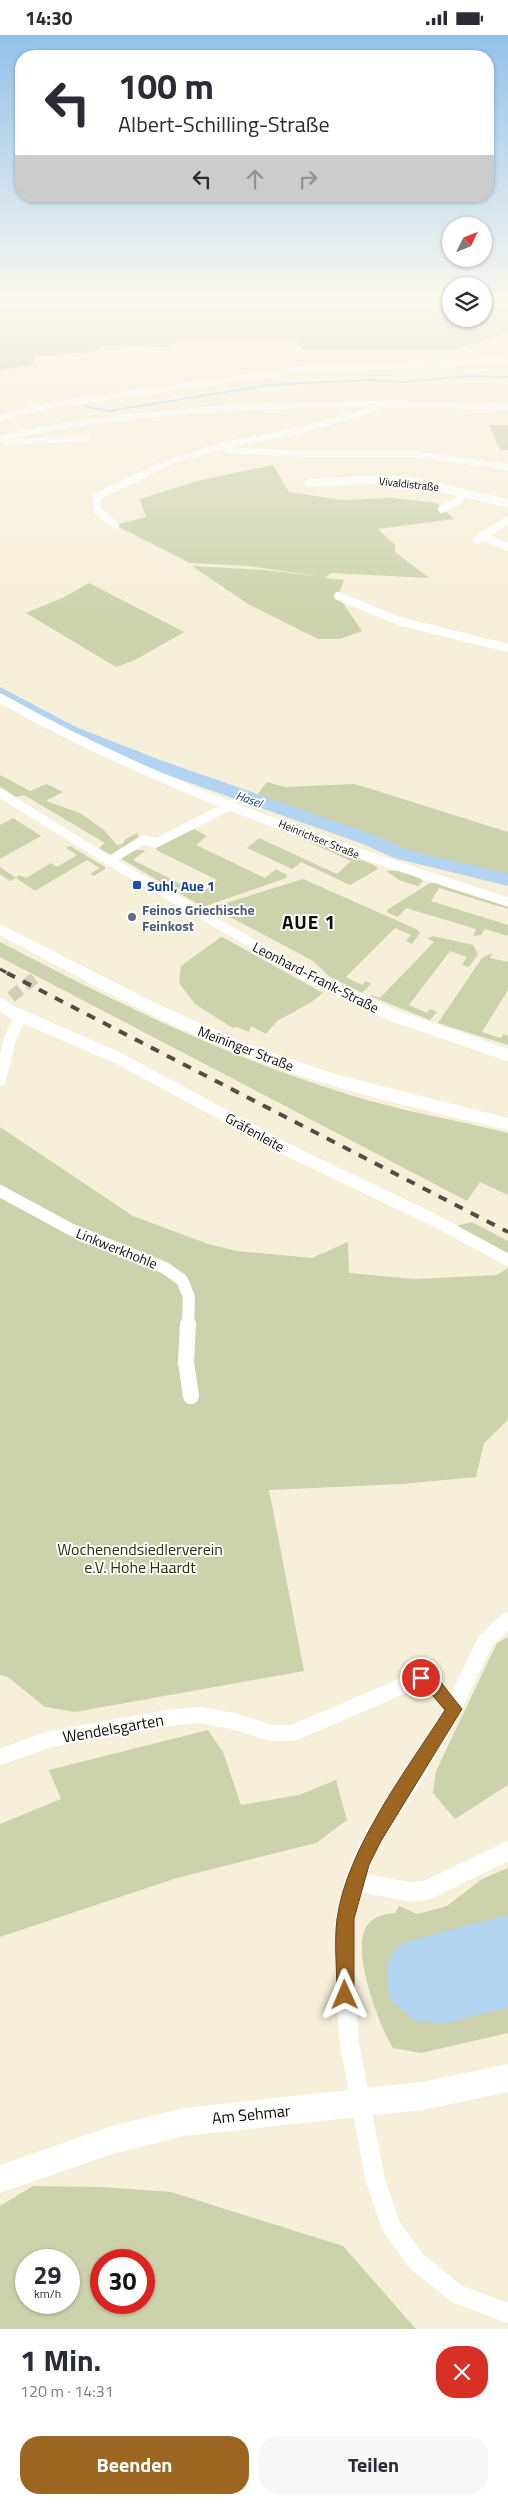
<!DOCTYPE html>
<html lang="de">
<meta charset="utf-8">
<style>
:root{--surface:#fff;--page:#f7f7f7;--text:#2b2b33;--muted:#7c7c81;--accent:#9d6522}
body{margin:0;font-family:"Titillium Web",sans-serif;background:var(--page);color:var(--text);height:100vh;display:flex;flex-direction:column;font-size:19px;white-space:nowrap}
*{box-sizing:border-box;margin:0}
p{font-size:16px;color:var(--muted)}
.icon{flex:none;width:28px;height:28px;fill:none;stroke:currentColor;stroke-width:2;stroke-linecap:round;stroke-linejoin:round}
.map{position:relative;height:2294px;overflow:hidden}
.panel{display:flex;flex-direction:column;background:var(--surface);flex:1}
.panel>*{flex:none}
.banner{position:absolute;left:15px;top:15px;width:479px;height:152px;border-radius:20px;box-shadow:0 1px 4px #0004;background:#fff;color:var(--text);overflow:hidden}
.needle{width:32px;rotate:47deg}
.tools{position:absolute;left:442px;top:182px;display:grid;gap:10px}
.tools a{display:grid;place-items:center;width:50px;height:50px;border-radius:50%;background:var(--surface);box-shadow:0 1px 4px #0004;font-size:25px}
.speed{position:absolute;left:15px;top:2214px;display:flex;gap:10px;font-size:25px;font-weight:700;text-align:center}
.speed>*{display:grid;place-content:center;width:65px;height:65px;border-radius:50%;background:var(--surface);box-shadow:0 1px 4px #0004;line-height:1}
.speed small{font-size:12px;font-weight:400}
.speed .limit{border:8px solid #d22;background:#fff;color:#111}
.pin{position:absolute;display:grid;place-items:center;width:42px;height:42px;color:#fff;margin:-21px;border:2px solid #fff;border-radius:50%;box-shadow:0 1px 5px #0007}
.me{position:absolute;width:55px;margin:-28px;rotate:359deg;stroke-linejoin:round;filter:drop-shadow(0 0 4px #0008)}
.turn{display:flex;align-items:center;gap:18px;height:105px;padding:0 20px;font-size:22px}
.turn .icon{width:65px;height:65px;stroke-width:2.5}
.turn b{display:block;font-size:35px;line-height:42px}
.lanes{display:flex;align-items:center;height:48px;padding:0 20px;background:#0003;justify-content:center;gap:25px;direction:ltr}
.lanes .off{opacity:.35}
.round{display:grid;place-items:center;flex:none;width:52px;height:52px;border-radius:20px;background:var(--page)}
.head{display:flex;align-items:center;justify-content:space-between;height:85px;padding:0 20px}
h1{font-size:30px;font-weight:700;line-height:38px}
.cta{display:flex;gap:10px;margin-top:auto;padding:10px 20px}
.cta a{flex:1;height:58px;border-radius:20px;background:var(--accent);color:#fff;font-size:20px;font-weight:700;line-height:58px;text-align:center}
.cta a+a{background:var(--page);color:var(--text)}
.status{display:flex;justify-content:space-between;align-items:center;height:35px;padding:0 25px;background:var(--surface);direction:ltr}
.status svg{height:14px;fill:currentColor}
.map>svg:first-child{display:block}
</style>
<div class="status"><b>14:30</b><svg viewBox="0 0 49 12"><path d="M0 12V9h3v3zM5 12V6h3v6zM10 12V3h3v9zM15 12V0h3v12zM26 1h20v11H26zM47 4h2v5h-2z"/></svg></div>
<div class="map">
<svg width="508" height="2294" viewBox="0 0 508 2294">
<rect width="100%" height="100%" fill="#f6efd9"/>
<g fill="#cbd2ac" fill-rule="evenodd">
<polygon points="0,266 451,266 451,284 484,284 484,266 508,266 508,298 452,315 303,315 296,305 190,305 177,307 167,312 104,310 99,316 35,322 32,330 0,335"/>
<polygon points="489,390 508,390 508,415 500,415"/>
<polygon points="273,430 289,457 342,465 391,463 437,468 454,484 378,494 395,510 395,517 429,543 331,538 325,543 344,545 338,561 362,596 340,604 318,604 248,569 192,531 265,535 324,542 248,531 190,528 115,490 146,482 140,464 197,446"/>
<polygon points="89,548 184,597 135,625 116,632 26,578 62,563"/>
<polygon points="0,740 30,756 47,749 63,757 46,766 80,778 104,795 117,810 122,809 126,804 137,798 139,802 111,820 99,813 105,808 24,760 16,762 0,751"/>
<polygon points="267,747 285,752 355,749 508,797 508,845 401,819 370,805 254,764"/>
<polygon points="13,783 41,801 0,824 0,790"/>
<polygon points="271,790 374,830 378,834 350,850 301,827 292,834 247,813 259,803 337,839 351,826"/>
<path d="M 194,794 L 207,801 L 196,810 L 265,843 L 276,834 L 287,840 L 286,843 L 203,872 L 120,823 C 128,818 136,812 145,816 L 133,825 L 201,859 L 217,845 L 156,815 L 157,811 Z"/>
<polygon points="70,811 105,832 105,834 94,841 90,839 100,833 87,825 35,856 16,843 10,846 0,839 0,832 16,843 19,840 26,843 51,828 57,832 77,820 66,813"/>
<path d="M 386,836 C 397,834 415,838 423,846 L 418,851 L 401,846 Z"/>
<polygon points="303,844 416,894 420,898 412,909 406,906 411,900 395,893 346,942 362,950 366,946 371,949 362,958 329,941 313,926 236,885 207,874"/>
<polygon points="430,848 439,848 508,869 508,874 439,853 431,866 508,890 508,901 485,894 481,900 473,901 476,894 406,873 398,882 388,878 387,875 390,873"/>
<polygon points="433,901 473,910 478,919 469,932 462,930 467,922 450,916 409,970 427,978 430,974 437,977 430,985 370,961 372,960 380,963 434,907 427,903"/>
<polygon points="221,902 224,903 323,958 310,968 277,986 266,999 251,991 249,997 237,992 233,993 195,969 179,948 181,931"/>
<path d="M 0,907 C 113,966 228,1023 350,1060 C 401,1076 456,1085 508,1098 L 508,1160 L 480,1147 L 467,1166 L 0,922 Z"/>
<polygon points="492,918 490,923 508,927 508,955 482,997 501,1003 504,999 508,1001 508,1010 438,988 482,923"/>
<polygon points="0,1092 133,1181 208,1209 237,1216 312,1223 348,1207 349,1238 415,1244 497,1240 508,1233 508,1385 484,1408 476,1442 402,1449 269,1455 304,1636 75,1677 45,1672 8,1642 0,1640"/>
<polygon points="472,1187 508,1206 508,1224 456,1191"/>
<polygon points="508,1602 508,1750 455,1784 433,1758 436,1736 497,1608"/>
<polygon points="208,1695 223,1717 241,1770 299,1760 336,1745 347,1785 316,1808 177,1843 0,1902 0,1789 61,1764 49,1735"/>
<path d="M 508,1833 L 508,1998 L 421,2018 L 393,2013 C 379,1991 350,1914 367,1891 C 374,1881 384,1879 395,1878 L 399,1871 L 417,1879 L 447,1871 L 482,1844 Z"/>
<path d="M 33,2151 L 102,2152 L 171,2157 L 343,2211 L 416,2294 L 0,2294 L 0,2171 ZM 26,2225 L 69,2225 L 69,2268 L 26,2268 ZM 101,2225 L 144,2225 L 144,2268 L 101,2268 Z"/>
</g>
<polygon fill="#b2d4f0" points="508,1880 508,1972 443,1989 415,1986 391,1966 387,1947 387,1929 394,1916 405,1907"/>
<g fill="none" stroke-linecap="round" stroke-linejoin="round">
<polyline stroke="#b2d4f0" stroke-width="2" points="84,371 109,376 268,350 372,345 402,347 469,341 508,342"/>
<polygon fill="#b2d4f0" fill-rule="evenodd" points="0,652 76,692 160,725 377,801 408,815 508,839 508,851 394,823 363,809 148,733 64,700 0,664"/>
<polyline stroke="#d4cdba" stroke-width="9" stroke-dasharray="9 5" stroke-linecap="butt" points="39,939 49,931"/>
<polyline stroke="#d4cdba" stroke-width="12" stroke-dasharray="12 6" stroke-linecap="butt" points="11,962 41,938"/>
<g stroke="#fff" stroke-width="6">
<polyline points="0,382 52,370 306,334 508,326"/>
<path d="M 0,403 C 162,368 343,365 508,372"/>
<polyline points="7,407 87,403"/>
<polyline points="227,415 306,419 413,419 508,432"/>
<polyline points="140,441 166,428 224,410 289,398 375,374"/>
</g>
<g stroke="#fff" stroke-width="8">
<polyline points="309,448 381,444 410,446 508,468"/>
<polyline points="442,474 459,465 463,457"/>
<polyline points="115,490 99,477 96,462 142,440"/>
<polyline points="482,501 508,512"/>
<polyline points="477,505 508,485"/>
<polyline points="338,561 399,586 508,613"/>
</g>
<g stroke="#fff" stroke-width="9">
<path d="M 0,663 C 159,753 335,812 508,867"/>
<polyline points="0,758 118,831 305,939"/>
<polyline points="109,826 143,805 156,808 233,769"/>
</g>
<g stroke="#fff" stroke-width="12">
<polyline points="303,938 392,980 508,1020"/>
<polyline points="0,969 10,976 118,1023 292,1117 434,1185 508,1225"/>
<polyline points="0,1045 10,1004 21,980"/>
<polyline points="0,1156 70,1194 165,1233 182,1245 189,1262 188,1290"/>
</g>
<g stroke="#fff" stroke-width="16">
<polyline points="188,1289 186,1327 191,1361"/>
<polyline points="0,1722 50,1704 169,1683 199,1680 233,1686 271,1698 293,1698 421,1643 431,1647 454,1674"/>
<polyline points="418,1734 441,1698 486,1605 508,1585"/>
</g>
<g stroke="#fff" stroke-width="19">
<polyline points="419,1733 375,1800 361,1828 345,1884 345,1942 349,2006 375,2144 391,2191 416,2226 457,2259 508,2278"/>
<polyline points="354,1846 410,1857 427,1855 508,1816"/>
</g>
<g fill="#fff" fill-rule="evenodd">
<path d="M 0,889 L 153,967 L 244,1008 L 338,1040 L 508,1083 L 508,1095 C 415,1073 320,1052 231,1015 C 151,983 76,941 0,900 Z"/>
<polygon points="508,2029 508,2057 422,2075 184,2101 112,2119 0,2158 0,2130 112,2091 184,2073 422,2047"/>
</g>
<polyline stroke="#514d41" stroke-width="3" stroke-dasharray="7 7" stroke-linecap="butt" points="0,934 9,939"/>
<polyline stroke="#514d41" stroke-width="4" stroke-dasharray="9 9" stroke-linecap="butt" points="7,938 508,1197"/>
</g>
<linearGradient id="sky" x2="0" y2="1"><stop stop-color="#92c1eb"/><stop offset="0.45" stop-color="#fbf8ee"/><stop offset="1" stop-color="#fbf8ee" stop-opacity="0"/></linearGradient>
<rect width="508" height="587" fill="url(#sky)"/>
<path fill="#9d6522" stroke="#664216" d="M 421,1636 L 436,1641 L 462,1674 L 381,1806 L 369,1830 L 354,1884 L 354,1960 L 352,1966 L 345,1969 L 339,1966 L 337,1960 C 337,1935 334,1908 337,1884 C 347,1812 407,1735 445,1675 L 426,1653 L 415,1648 L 413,1643 L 415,1638 Z"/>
<rect fill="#1a4fb4" stroke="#fff" stroke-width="2" x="132" y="845" width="10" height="10" rx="2.5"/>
<circle fill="#5c6f8a" stroke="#fff" stroke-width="2" cx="132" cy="882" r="5"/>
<g text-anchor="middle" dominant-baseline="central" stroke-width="4" stroke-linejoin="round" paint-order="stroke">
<g font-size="11" fill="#110e07" stroke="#fff">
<text transform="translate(409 449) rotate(6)">Vivaldistraße</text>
<text transform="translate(319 804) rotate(22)">Heinrichser Straße</text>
</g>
<g font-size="12" font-style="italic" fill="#003b5f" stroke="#fff">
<text transform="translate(249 764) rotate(20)">Hasel</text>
</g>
<g font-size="14" font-weight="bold" fill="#164399" stroke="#fff" text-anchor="start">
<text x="147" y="850">Suhl, Aue 1</text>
</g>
<g font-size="14" font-weight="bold" fill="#4e5e75" stroke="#fff" text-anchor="start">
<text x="142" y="874">Feinos Griechische<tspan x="142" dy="16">Feinkost</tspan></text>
</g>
<g font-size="14" fill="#110e07" stroke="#fff">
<text transform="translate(316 942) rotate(27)">Leonhard-Frank-Straße</text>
<text transform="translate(246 1013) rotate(21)">Meininger Straße</text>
<text transform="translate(255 1097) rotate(29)">Gräfenleite</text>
<text transform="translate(117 1213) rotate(22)">Linkwerkhohle</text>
</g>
<g font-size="16" fill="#2b3102" stroke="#fff">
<text x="140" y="1514">Wochenendsiedlerverein<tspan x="140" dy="18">e.V. Hohe Haardt</tspan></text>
</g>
<g font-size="16" fill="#110e07" stroke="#fff">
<text transform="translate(113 1693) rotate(-10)">Wendelsgarten</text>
<text transform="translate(251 2079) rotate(-6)">Am Sehmar</text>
</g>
<g font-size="19" font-weight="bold" letter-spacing="1" fill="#110e07" stroke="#fff">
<text x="309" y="886">AUE 1</text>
</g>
</g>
</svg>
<div class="tools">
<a><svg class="needle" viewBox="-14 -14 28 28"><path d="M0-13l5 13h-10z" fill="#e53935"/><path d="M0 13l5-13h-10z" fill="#7c7c81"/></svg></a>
<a><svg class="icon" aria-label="layers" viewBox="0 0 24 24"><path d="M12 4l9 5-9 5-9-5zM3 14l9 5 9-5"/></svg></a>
</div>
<div class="speed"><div>29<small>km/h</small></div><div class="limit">30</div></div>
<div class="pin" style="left:421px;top:1643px;background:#d93025"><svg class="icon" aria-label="arrive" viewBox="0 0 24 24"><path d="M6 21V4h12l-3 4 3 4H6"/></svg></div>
<svg class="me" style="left:345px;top:1960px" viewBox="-20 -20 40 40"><path d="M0-17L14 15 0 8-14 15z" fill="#9d6522" stroke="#fff" stroke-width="4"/></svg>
<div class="banner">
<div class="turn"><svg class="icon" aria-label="left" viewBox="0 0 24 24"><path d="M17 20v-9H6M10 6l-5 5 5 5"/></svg><div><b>100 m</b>Albert-Schilling-Straße</div></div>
<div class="lanes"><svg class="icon" aria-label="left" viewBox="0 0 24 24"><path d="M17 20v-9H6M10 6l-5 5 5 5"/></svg><svg class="icon off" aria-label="ahead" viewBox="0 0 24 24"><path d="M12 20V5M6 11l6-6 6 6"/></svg><svg class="icon off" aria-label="right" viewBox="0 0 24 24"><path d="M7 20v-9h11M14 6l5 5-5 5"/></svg></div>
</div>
</div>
<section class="panel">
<div class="head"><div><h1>1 Min.</h1><p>120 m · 14:31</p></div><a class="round" style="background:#d93025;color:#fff"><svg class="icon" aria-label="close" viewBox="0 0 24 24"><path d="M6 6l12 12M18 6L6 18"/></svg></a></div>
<div class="cta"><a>Beenden</a><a>Teilen</a></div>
</section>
